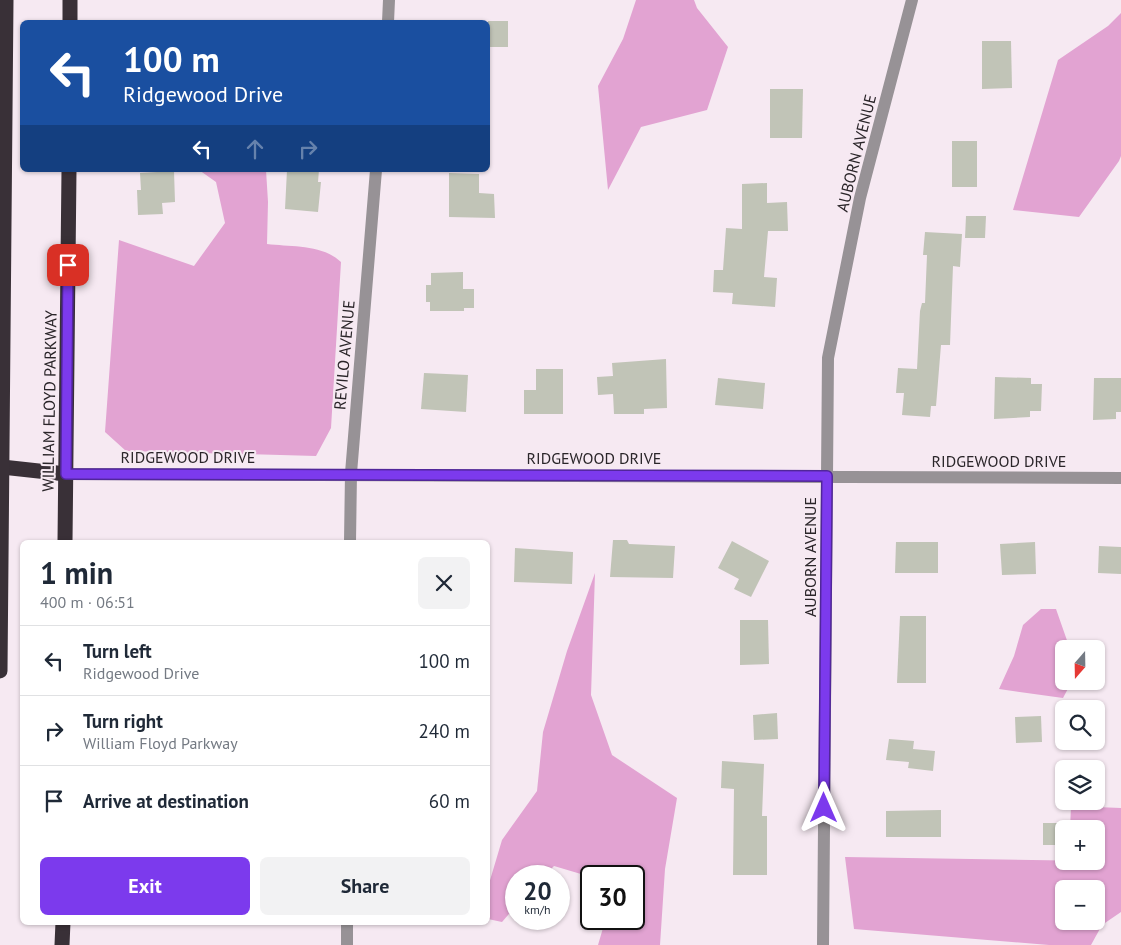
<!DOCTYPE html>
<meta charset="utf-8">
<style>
:root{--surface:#fff;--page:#f2f2f3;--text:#1f2937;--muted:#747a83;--line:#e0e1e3;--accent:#7c3aed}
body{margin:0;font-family:"PT Sans",sans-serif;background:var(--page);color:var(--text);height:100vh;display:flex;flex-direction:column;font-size:19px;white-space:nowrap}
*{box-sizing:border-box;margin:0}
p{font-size:16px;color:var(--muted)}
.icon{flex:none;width:28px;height:28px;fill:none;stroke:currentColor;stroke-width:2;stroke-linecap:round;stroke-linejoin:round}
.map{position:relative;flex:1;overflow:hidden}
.side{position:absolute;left:20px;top:540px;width:470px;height:385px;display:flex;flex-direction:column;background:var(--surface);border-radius:8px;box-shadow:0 1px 4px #0004}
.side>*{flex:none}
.hud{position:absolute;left:20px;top:20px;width:470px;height:152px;border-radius:8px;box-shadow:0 1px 4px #0004;background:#1a4fa0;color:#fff;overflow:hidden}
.needle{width:32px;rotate:200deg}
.controls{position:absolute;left:1055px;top:640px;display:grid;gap:10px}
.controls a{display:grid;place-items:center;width:50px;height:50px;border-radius:8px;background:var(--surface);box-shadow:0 1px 4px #0004;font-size:25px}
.speed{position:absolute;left:505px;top:865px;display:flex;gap:10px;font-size:25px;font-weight:700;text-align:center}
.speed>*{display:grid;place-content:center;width:65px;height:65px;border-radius:50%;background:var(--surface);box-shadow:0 1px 4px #0004;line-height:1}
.speed small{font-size:12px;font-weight:400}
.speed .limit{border:2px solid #111;border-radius:8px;background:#fff;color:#111}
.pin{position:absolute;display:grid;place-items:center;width:42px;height:42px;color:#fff;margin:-21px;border-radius:10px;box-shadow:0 2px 8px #0006}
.me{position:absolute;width:55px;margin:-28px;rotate:0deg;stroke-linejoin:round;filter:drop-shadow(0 0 4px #0008)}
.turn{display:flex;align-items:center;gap:18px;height:105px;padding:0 20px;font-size:22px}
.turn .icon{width:65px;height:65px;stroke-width:2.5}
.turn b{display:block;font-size:35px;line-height:42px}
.lanes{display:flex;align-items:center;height:48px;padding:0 20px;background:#0003;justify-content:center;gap:25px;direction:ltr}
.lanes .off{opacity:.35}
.round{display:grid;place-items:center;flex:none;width:52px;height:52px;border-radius:8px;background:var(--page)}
.head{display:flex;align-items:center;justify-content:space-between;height:85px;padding:0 20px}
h1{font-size:30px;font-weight:600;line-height:38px}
.primary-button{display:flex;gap:10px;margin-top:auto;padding:10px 20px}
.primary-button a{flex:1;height:58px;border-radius:8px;background:var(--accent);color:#fff;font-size:20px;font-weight:600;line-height:58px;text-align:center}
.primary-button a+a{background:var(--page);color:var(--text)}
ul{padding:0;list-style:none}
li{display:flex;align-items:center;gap:15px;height:70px;padding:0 20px;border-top:1px solid var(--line)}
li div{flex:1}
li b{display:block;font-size:19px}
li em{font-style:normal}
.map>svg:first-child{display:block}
</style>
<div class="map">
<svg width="1121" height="945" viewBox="0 0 1121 945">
<rect width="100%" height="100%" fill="#f6e9f2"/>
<g fill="#e2a3d2" fill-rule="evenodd">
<polygon points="636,0 694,0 697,8 728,47 707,110 641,127 608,190 598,86 623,39"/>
<polygon points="1121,13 1121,156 1119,161 1079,217 1013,210 1058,60 1108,26"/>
<path d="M 199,170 L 266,170 L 268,202 L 267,244 C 291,247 322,244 341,262 L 331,428 L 316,456 L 126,451 L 105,432 L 119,240 L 194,266 L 225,223 L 216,182 Z"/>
<polygon points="595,573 591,695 612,755 677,798 665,869 660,945 598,945 603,928 601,919 634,919 634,876 591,877 554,866 544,876 516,876 516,906 502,922 488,919 488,887 502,840 537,791 543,732 567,651"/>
<polygon points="1041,609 1056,609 1070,649 1064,649 1064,681 1072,681 1063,698 999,689 1014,656 1023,625"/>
<path d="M 1071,806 L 1121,808 L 1121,912 L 1102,925 L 1091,945 L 1049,945 L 854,929 L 845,857 L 1096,861 L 1096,829 L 1070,829 ZM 1064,889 L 1096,889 L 1096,921 L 1064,921 Z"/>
</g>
<g fill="#c1c4b7">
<rect x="488" y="21" width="20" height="26"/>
<polygon points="982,41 1011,41 1012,88 982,89"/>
<polygon points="770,89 803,89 802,138 770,138"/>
<rect x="952" y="141" width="25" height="46"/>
<polygon points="287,170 319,170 318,182 321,182 318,212 285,209"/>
<polygon points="174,171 175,202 162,203 163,214 138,215 137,190 141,190 140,173"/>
<polygon points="449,173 479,174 479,193 494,194 495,218 449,217"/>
<polygon points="767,183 767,203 787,202 788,231 768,231 764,277 777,278 775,307 732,304 733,293 713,292 714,270 723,270 726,228 742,229 742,184"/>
<polygon points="966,216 986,216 985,238 965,238"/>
<polygon points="925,232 962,234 960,267 953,266 950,345 941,345 936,406 931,406 930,417 902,415 904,393 896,393 898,368 917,369 920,311 922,303 925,303 927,255 923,255"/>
<polygon points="463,272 463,289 474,289 474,308 464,308 464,311 430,311 430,302 426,302 426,285 431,285 431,273"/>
<polygon points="666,359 667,408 644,409 644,414 614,414 613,394 598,395 597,377 613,376 612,363"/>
<polygon points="536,369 563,369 563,414 524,414 524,390 536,390"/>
<polygon points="424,373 468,375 466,412 421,409"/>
<polygon points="995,377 1031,378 1031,384 1042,384 1041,411 1030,411 1030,417 994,419"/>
<polygon points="718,378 765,383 763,409 715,405"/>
<polygon points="1094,378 1121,378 1121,412 1116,412 1116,419 1093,420"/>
<polygon points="613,540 627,540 629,544 675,546 673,578 610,577"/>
<polygon points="732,541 769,561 751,597 734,589 739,579 718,568"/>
<polygon points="896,542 938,542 938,573 895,573"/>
<polygon points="1035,542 1036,574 1002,575 1000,544"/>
<polygon points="1099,546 1121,547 1121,574 1098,573"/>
<polygon points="515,548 573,552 572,584 514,582"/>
<polygon points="900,616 926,616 926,683 897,683"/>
<polygon points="740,620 768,620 769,664 740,665"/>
<polygon points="777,713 778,739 754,740 753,715"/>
<polygon points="1041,716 1042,742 1016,743 1015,717"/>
<polygon points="889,739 914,741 913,749 935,751 933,771 908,768 909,762 886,760"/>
<polygon points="722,761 764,764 762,816 767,816 767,875 733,875 734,789 721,788"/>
<polygon points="941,810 941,837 886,837 886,811"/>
<rect x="1043" y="823" width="19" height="22"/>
</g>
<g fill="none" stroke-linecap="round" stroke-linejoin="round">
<g stroke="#979296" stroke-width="12">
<polyline points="388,22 389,0"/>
<polyline points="66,474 1121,478"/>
<polyline points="350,542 351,473 376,170"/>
<polyline points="347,945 347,922"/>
<polyline points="823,945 828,358 860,198 912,0"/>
</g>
<g stroke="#393037" stroke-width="15">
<polyline points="70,22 70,0"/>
<polyline points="2,467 66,474"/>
<polyline points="65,542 69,170"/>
<polyline points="0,671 6,0"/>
<polyline points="62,945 63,922"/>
</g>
</g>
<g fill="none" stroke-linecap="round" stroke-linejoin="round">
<defs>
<polyline id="route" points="68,265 66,474 827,476 824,808"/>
</defs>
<use href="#route" stroke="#51269a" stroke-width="12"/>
<use href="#route" stroke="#7c3aed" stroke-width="9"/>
</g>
<g text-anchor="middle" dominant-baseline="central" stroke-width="4" stroke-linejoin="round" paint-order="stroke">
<g font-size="16" fill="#2a2529" stroke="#f6e9f2">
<text transform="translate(856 153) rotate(-76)">AUBORN AVENUE</text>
<text transform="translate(344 355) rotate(-85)">REVILO AVENUE</text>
<text transform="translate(49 401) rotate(-89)">WILLIAM FLOYD PARKWAY</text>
<text x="188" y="457">RIDGEWOOD DRIVE</text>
<text x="594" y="458">RIDGEWOOD DRIVE</text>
<text x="999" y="461">RIDGEWOOD DRIVE</text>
<text transform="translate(810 557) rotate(-90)">AUBORN AVENUE</text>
</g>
</g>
</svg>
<div class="controls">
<a><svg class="needle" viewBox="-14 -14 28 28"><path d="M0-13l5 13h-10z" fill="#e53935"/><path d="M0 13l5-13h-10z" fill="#747a83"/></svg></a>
<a><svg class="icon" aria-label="search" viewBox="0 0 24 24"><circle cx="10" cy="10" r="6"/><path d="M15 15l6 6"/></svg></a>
<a><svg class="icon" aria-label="layers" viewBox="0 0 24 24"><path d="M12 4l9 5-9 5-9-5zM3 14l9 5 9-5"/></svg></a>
<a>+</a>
<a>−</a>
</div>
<div class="speed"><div>20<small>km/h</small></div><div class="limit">30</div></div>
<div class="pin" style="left:68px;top:265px;background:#d93025"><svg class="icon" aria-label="arrive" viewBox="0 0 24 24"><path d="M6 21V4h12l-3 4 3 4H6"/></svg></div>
<svg class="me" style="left:824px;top:808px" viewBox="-20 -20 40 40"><path d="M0-17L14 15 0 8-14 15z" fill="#7c3aed" stroke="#fff" stroke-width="4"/></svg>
<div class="hud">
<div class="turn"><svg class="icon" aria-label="left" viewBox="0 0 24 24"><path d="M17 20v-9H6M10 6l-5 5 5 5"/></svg><div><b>100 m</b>Ridgewood Drive</div></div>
<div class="lanes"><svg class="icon" aria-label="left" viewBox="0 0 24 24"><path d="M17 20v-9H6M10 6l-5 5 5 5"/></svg><svg class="icon off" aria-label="ahead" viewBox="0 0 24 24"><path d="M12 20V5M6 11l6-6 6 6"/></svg><svg class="icon off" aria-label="right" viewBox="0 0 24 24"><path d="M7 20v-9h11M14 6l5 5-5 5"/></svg></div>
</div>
<section class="side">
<div class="head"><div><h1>1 min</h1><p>400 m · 06:51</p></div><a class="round"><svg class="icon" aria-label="close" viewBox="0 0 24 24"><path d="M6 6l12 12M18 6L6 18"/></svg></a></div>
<ul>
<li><svg class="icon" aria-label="left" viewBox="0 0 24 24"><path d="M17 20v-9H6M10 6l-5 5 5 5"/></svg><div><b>Turn left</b><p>Ridgewood Drive</p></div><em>100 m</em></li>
<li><svg class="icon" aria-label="right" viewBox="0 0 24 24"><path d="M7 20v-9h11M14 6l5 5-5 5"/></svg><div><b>Turn right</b><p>William Floyd Parkway</p></div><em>240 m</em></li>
<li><svg class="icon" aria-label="arrive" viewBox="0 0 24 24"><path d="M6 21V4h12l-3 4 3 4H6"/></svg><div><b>Arrive at destination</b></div><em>60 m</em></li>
</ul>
<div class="primary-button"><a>Exit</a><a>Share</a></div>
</section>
</div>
